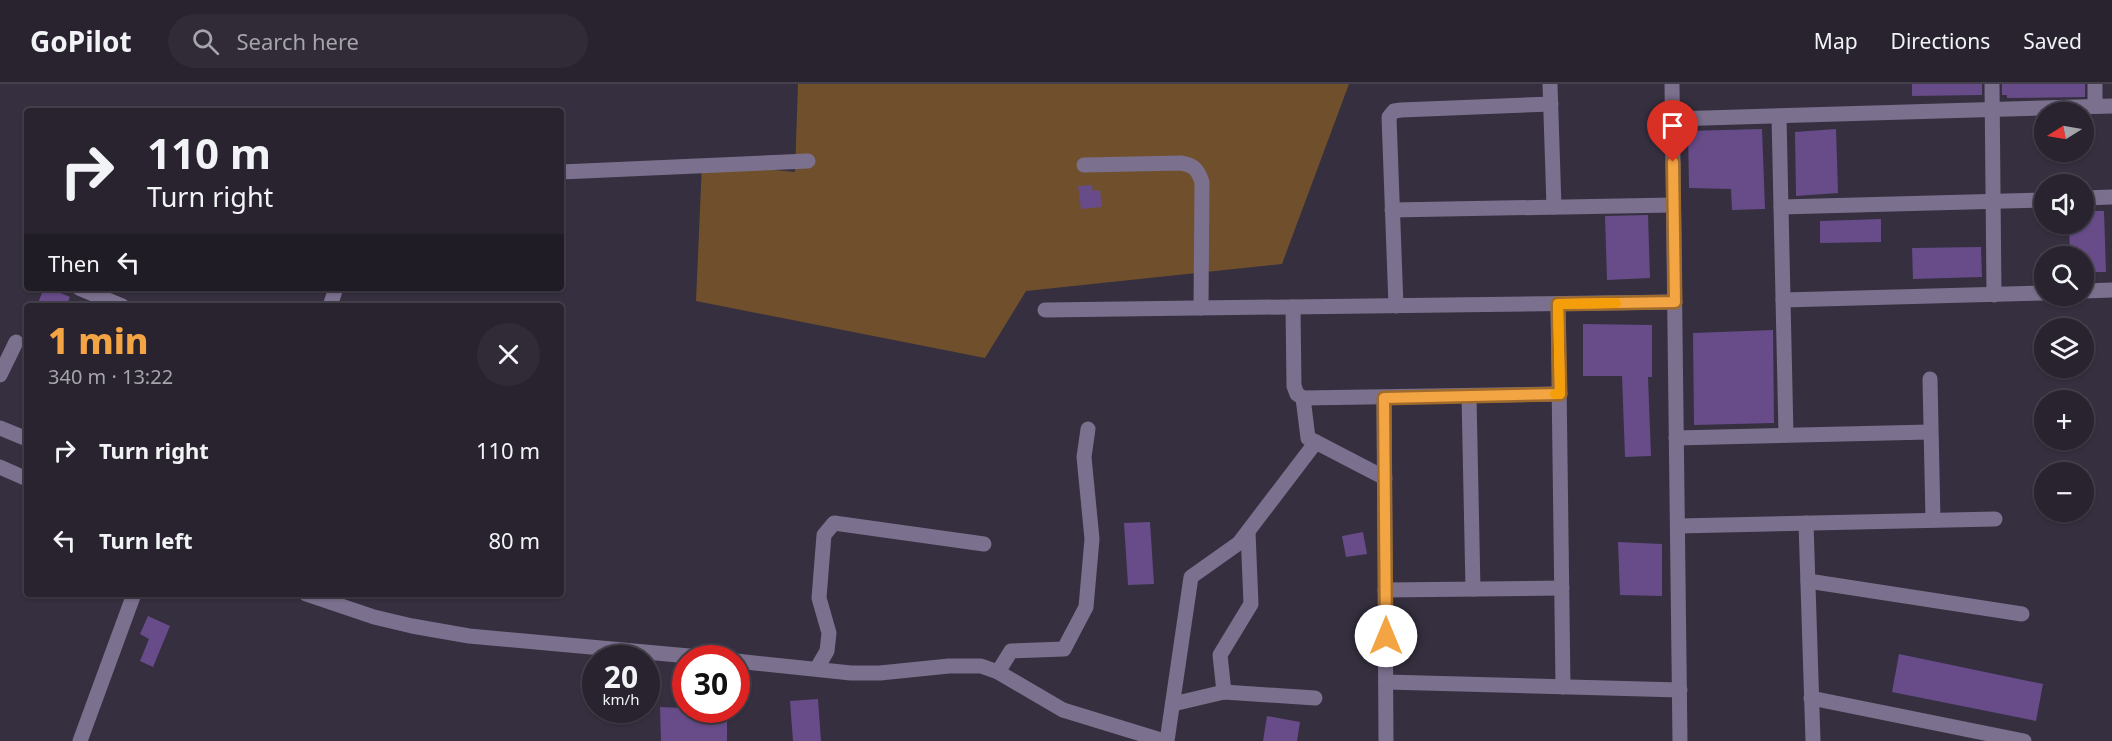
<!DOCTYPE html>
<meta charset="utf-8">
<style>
:root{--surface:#28232f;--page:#302b37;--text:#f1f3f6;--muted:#a5a4aa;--line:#44404b;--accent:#f3a443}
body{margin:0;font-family:"Noto Sans",sans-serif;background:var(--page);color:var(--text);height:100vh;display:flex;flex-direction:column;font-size:22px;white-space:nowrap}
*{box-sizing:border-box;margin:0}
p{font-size:20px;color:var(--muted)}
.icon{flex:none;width:33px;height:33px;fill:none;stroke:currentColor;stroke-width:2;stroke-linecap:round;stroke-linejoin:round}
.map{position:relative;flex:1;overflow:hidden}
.details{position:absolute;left:24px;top:219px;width:540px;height:294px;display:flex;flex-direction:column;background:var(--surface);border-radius:6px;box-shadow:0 2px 4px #0004,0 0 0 2px var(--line)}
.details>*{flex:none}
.hud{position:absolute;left:24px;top:24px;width:540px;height:183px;border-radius:6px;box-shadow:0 2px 4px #0004,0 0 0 2px var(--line);background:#28232f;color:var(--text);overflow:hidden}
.needle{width:39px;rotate:259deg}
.buttons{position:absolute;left:2034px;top:18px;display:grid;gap:12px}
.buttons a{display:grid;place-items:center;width:60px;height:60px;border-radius:50%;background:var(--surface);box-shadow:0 2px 4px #0004,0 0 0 2px var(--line);font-size:30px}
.speed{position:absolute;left:582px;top:561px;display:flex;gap:12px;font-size:30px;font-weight:700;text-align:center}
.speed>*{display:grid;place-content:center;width:78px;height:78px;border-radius:50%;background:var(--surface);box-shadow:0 2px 4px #0004,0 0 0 2px var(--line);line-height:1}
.speed small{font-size:15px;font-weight:400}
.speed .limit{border:9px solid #d22;background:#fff;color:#111}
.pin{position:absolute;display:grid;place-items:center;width:51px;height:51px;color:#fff;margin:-62px -26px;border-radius:50% 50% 50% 0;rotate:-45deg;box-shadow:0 0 6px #0007}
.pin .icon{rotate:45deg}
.me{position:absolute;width:66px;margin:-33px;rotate:0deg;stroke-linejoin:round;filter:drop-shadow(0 0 4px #0008)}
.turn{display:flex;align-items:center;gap:21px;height:126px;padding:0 24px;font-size:27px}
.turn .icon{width:78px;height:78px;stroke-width:2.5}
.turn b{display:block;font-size:42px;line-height:51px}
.then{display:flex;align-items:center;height:57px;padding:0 24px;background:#0003;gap:12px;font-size:22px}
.round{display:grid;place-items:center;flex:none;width:63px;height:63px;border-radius:32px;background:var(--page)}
.overview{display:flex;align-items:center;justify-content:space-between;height:102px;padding:0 24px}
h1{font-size:36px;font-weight:800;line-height:45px;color:var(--accent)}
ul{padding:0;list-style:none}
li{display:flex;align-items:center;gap:18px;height:90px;padding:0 24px}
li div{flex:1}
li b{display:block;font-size:22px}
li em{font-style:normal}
header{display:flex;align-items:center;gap:36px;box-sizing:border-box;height:84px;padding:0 30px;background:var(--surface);border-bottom:2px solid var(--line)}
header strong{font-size:28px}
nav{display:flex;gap:33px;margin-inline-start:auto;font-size:21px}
.search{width:420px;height:54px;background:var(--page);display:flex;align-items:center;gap:15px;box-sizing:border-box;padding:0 21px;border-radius:33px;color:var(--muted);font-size:22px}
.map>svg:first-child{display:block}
</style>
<header>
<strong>GoPilot</strong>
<div class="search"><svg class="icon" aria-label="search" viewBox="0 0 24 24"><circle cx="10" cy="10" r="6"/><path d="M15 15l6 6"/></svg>Search here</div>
<nav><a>Map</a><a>Directions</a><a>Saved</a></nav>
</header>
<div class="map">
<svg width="2112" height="657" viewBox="0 0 2112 657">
<rect width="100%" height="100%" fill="#352f3f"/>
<polygon fill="#70502c" points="798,0 1349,0 1282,180 1026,207 985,274 696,217 702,79 795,88"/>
<g fill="#674c89">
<polygon points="1912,0 1982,0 1982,11 1912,12"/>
<polygon points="2002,0 2085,0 2085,13 2007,14 2007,11 2002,11"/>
<polygon points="1762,45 1765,125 1732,126 1731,105 1689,104 1688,47"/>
<polygon points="1836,45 1838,109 1796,112 1795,48"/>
<polygon points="1092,101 1093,107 1100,106 1102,123 1081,125 1078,102"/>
<polygon points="2084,127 2104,127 2106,188 2084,188 2084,172 2070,172 2069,140 2084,140"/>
<polygon points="1648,131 1650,194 1607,196 1605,132"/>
<polygon points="1881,135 1881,158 1820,159 1820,137"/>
<polygon points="1981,163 1982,193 1913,195 1912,164"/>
<polygon points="44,204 49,204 70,213 66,222 45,222 38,219"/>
<polygon points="1583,240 1652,241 1652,293 1648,293 1651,372 1625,373 1622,292 1583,292"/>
<polygon points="1773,246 1774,339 1694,341 1693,249"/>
<polygon points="1150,438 1154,500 1128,501 1124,439"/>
<polygon points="1363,448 1367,470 1346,473 1342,452"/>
<polygon points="1618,458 1662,460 1662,512 1620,511"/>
<polygon points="148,532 170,542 153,583 140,577 149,555 140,550"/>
<polygon points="1899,570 2043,600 2036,637 1892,608"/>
<polygon points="818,615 821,657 793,657 790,617"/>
<polygon points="660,623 727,626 727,657 661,657"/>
<polygon points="1267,632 1300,638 1297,657 1263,657"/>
</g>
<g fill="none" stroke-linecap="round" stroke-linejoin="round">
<g stroke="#7b708d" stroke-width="15">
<polyline points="1550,0 1554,123"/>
<polyline points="1672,0 1680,657"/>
<polyline points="1992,0 1994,211"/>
<polyline points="2095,0 2095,22"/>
<polyline points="1779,32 1786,351"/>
<polyline points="1672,35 2112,22"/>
<path d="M 1084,81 L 1181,79 C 1194,81 1198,86 1202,98 L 1201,224"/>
<polyline points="561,88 808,77"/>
<polyline points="2084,114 2112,113"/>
<polyline points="1781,123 2044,116"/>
<polyline points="1392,126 1673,121"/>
<polyline points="79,204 122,222"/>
<polyline points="2084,207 2112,206"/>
<polyline points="1783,216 2044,209"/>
<polyline points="1558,220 1563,603"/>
<polyline points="330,222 336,204"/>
<polyline points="1396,222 1389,33 1394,27 1401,26 1551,20"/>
<polyline points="1293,223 1294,302 1297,310 1303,314 1560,310"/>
<polyline points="1045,226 1675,218"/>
<polyline points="0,291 16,258"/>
<polyline points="1930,295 1933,436"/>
<polyline points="1469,312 1473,505"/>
<polyline points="1303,314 1308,354 1385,394"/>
<polyline points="1384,314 1386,657"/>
<polyline points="0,344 27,355"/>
<polyline points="1676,354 1930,348"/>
<polyline points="0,383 27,395"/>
<polyline points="1806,439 1813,657"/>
<polyline points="1678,442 1995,435"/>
<polyline points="1808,497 2022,530"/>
<polyline points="1385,506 1562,504"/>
<polyline points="306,510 374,533 412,542 469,552 711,574"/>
<polyline points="736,577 851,589 880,589 949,582 981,582 998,588 1063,626 1164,657"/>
<polyline points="817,584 827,567 829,549 819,514 824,451 834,439 984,460"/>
<polyline points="998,588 1011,567 1064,565 1086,523 1092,455 1084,373 1088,345"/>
<polyline points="1386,598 1680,606"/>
<polyline points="1224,608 1220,571 1251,520 1248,448"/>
<polyline points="1811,614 2024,657"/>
<polyline points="1173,620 1224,608 1315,614"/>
<polyline points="80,657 134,510"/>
<polyline points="1167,657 1191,493 1239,459 1316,358"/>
</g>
</g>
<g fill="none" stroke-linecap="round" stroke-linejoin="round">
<defs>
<polyline id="route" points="1386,552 1384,314 1560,310 1558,220 1675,218 1673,78"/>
</defs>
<use href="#route" stroke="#9e6b2c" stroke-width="15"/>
<use href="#route" stroke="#f3a443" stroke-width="10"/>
<polyline stroke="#f59e0b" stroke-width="10" points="1555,310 1560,310 1558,220 1616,219"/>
</g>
</svg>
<div class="buttons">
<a><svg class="needle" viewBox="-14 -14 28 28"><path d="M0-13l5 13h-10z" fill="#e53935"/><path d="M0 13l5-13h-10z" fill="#a5a4aa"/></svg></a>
<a><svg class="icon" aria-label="sound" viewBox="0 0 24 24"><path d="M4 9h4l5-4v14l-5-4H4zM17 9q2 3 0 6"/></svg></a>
<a><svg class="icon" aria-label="search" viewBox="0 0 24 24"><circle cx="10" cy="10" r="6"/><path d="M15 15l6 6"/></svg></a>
<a><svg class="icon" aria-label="layers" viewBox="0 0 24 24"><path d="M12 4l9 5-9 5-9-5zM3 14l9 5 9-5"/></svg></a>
<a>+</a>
<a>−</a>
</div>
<div class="speed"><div>20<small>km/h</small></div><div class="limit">30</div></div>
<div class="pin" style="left:1673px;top:78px;background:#d93025"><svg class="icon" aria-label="arrive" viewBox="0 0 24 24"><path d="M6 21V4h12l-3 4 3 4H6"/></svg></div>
<svg class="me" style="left:1386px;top:552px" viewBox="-20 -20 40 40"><circle r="19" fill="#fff"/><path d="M0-13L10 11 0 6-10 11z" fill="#f3a443"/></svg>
<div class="hud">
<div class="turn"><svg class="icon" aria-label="right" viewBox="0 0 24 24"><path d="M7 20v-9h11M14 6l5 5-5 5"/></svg><div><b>110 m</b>Turn right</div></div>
<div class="then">Then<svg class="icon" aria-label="left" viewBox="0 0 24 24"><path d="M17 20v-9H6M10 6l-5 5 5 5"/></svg></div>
</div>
<section class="details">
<div class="overview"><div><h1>1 min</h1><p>340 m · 13:22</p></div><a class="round"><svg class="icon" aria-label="close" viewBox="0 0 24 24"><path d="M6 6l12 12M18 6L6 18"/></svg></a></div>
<ul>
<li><svg class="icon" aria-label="right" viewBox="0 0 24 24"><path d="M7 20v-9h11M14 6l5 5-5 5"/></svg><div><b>Turn right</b></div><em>110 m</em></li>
<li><svg class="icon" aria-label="left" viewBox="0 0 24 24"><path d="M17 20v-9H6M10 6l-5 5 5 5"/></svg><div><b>Turn left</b></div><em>80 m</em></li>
</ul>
</section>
</div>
